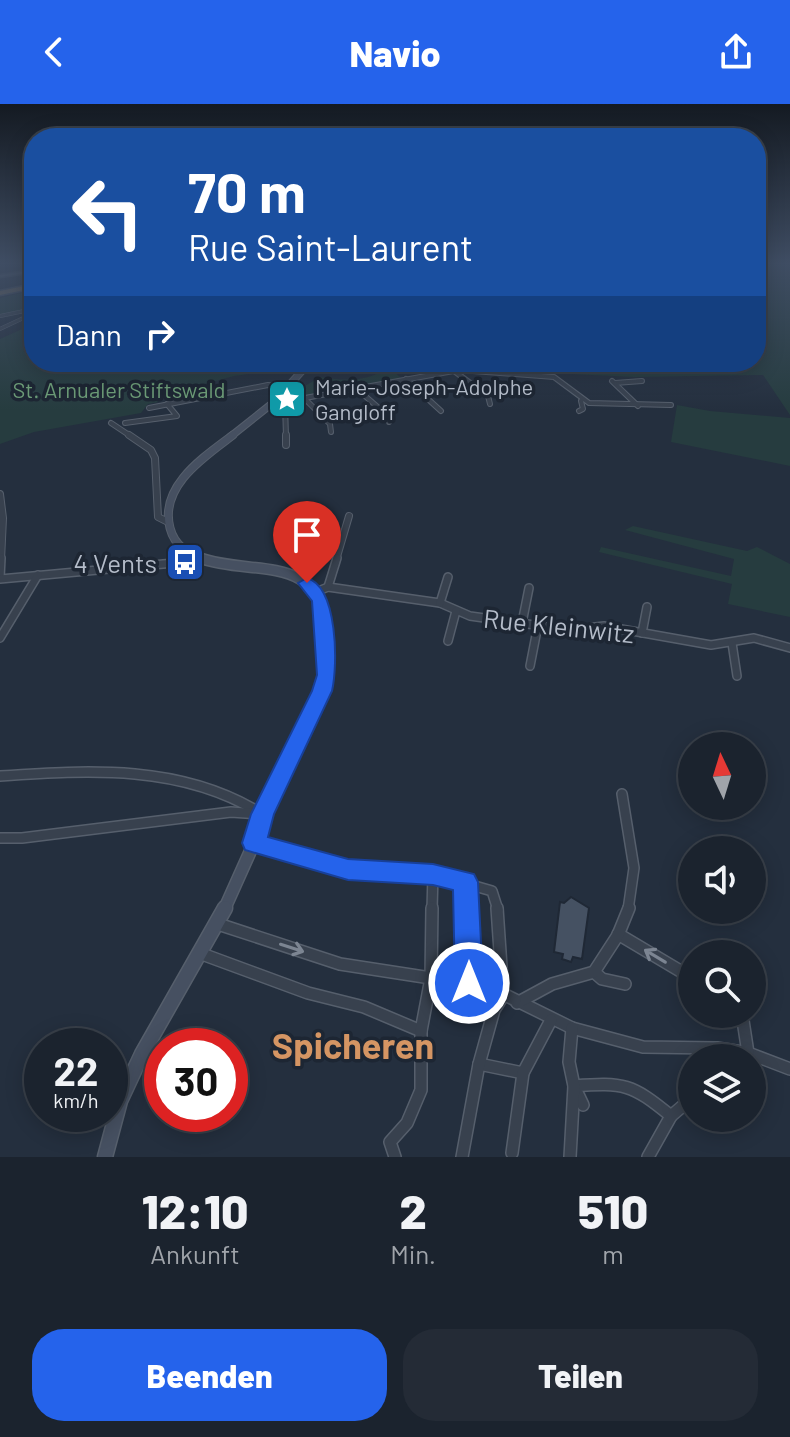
<!DOCTYPE html>
<html lang="de">
<style>
:root{--surface:#1b232e;--page:#242b36;--text:#f1f3f6;--muted:#a0a4aa;--line:#39404a;--accent:#2563eb}
body{margin:0;font-family:Barlow,sans-serif;background:var(--page);color:var(--text);height:100vh;display:flex;flex-direction:column;font-size:30px;white-space:nowrap}
*{box-sizing:border-box;margin:0}
p{font-size:26px;color:var(--muted)}
.icon{flex:none;width:44px;height:44px;fill:none;stroke:currentColor;stroke-width:2;stroke-linecap:round;stroke-linejoin:round}
.map{position:relative;height:1053px;overflow:hidden}
.drawer{display:flex;flex-direction:column;background:var(--surface);flex:1}
.drawer>*{flex:none}
.banner{position:absolute;left:24px;top:24px;width:742px;height:244px;border-radius:32px;box-shadow:0 4px 20px #0003,0 0 0 2px var(--line);background:#1a4fa0;color:#fff;overflow:hidden}
.needle{width:52px;rotate:356deg}
.buttons{position:absolute;left:678px;top:628px;display:grid;gap:16px}
.buttons a{display:grid;place-items:center;width:88px;height:88px;border-radius:50%;background:var(--surface);box-shadow:0 4px 20px #0003,0 0 0 2px var(--line);font-size:40px}
.speed{position:absolute;left:24px;top:924px;display:flex;gap:16px;font-size:40px;font-weight:700;text-align:center}
.speed>*{display:grid;place-content:center;width:104px;height:104px;border-radius:50%;background:var(--surface);box-shadow:0 4px 20px #0003,0 0 0 2px var(--line);line-height:1}
.speed small{font-size:20px;font-weight:400}
.speed .limit{border:12px solid #d22;background:#fff;color:#111}
.pin{position:absolute;display:grid;place-items:center;width:68px;height:68px;color:#fff;margin:-82px -34px;border-radius:50% 50% 50% 0;rotate:-45deg;box-shadow:0 0 8px #0007}
.pin .icon{rotate:45deg}
.me{position:absolute;width:88px;margin:-44px;rotate:0deg;stroke-linejoin:round;filter:drop-shadow(0 0 6px #0008)}
.turn{display:flex;align-items:center;gap:28px;height:168px;padding:0 32px;font-size:36px}
.turn .icon{width:104px;height:104px;stroke-width:2.5}
.turn b{display:block;font-size:56px;line-height:68px}
.then{display:flex;align-items:center;height:76px;padding:0 32px;background:#0003;gap:16px;font-size:30px}
.eta{display:flex;justify-content:space-evenly;align-items:center;height:136px;text-align:center}
.eta b{font-size:48px;font-weight:800;line-height:56px}
.cta{display:flex;gap:16px;margin-top:auto;padding:16px 32px}
.cta a{flex:1;height:92px;border-radius:32px;background:var(--accent);color:#fff;font-size:32px;font-weight:800;line-height:92px;text-align:center}
.cta a+a{background:var(--page);color:var(--text)}
header{display:flex;justify-content:space-between;align-items:center;height:104px;padding:0 32px;background:var(--accent);color:#fff;font-size:36px;font-weight:800}
.map>svg:first-child{display:block}
</style>
<header><svg class="icon" aria-label="back" viewBox="0 0 24 24"><path d="M15 5l-7 7 7 7"/></svg>Navio<svg class="icon" aria-label="share" viewBox="0 0 24 24"><path d="M12 15V3M7 8l5-5 5 5M5 13v7h14v-7"/></svg></header>
<div class="map">
<svg width="790" height="1053" viewBox="0 0 790 1053">
<rect width="100%" height="100%" fill="#242f3e"/>
<g fill="#263c3f">
<path d="M 756,159 L 790,159 L 790,311 L 763,271 L 635,273 L 455,265 L 431,269 L 420,260 L 391,265 L 401,274 L 278,298 L 320,273 C 351,278 372,277 397,258 L 756,258 Z"/>
<polygon points="34,186 34,204 0,211 0,194"/>
<polygon points="22,225 34,232 34,258 278,258 270,267 234,272 157,293 158,298 148,300 141,309 34,328 0,340 0,235"/>
<polygon points="677,301 710,307 790,314 790,362 671,338"/>
<polygon points="633,422 747,447 757,443 790,460 790,513 728,500 732,480 599,448 601,443 731,472 734,455 625,426"/>
</g>
<polygon fill="#455162" stroke="#1f2835" stroke-width="2" points="571,793 589,804 582,855 573,853 571,858 562,855 563,850 554,848 560,798 564,799"/>
<g fill="none" stroke-linecap="round" stroke-linejoin="round">
<defs>
<g id="street-far5">
<polyline points="0,212 34,205"/>
<polyline points="0,225 32,210 28,206"/>
</g>
<g id="street-far4">
<polyline points="454,267 488,292 490,300"/>
<polyline points="406,275 441,307"/>
<polyline points="612,277 638,302"/>
<polyline points="615,279 642,277"/>
<polyline points="357,285 388,312 389,318"/>
<polyline points="306,296 330,320 331,328"/>
<polyline points="272,300 459,266 554,273 589,299 671,301"/>
<polyline points="285,300 286,333"/>
<polyline points="149,304 268,281 285,283"/>
<polyline points="579,307 583,305 581,297"/>
<polyline points="111,319 132,333"/>
<polyline points="125,319 177,312 167,300"/>
</g>
<g id="street-far3">
<polyline points="129,331 151,346 155,354 158,413 168,418"/>
<polyline points="286,331 286,341"/>
<polyline points="0,390 3,414 1,456"/>
<polyline points="189,456 195,452"/>
<polyline points="336,456 349,412"/>
</g>
<g id="street-far2">
<polyline points="0,474 1,454"/>
<polyline points="0,475 185,458 192,454"/>
<polyline points="328,483 440,499 470,512 570,526 604,522 711,541 754,534 790,544"/>
<polyline points="316,488 328,483 337,454"/>
<polyline points="440,499 448,473"/>
<polyline points="522,519 529,484"/>
<polyline points="642,529 647,503"/>
<polyline points="0,534 38,471"/>
<polyline points="448,537 456,507"/>
<polyline points="732,539 737,572"/>
<polyline points="530,562 538,521"/>
</g>
<g id="street-far1">
<path d="M 0,672 C 90,666 182,660 262,710"/>
<polyline points="622,690 634,764 628,806"/>
<polyline points="0,734 22,734 231,708 260,710"/>
<polyline points="254,739 348,766 433,770 492,787 498,806"/>
<polyline points="465,778 466,806"/>
<polyline points="432,806 433,770"/>
</g>
<g id="street">
<polyline points="466,804 469,879"/>
<polyline points="218,820 340,860 489,883 572,924 643,943 717,944 748,949 790,965"/>
<polyline points="618,830 692,874"/>
<polyline points="202,850 308,889 364,903 421,927"/>
<polyline points="594,868 602,875 625,880"/>
<polyline points="517,899 552,880 594,868 618,831 629,804"/>
<polyline points="742,910 748,949"/>
<polyline points="479,960 523,969"/>
<path d="M 583,1001 L 574,982 C 624,978 632,980 671,1012"/>
<polyline points="512,1049 523,969 551,916"/>
<polyline points="395,1053 390,1038 407,1019 421,986 421,927 431,874 432,804"/>
<polyline points="462,1053 479,960 494,906 503,892 497,804"/>
<polyline points="570,1053 574,982 569,958 572,924"/>
<polyline points="648,1053 671,1012 692,994"/>
</g>
<polyline id="secondary-far4" points="230,333 274,298 310,258"/>
<path id="secondary-far3" d="M 205,456 C 188,449 175,443 170,424 C 159,382 204,353 233,331"/>
<path id="secondary-far2" d="M 200,454 C 252,473 320,447 326,526 C 328,557 324,582 311,610"/>
<polyline id="secondary-far1" points="224,806 254,739 262,710 312,608"/>
<polyline id="secondary" points="105,1053 120,997 142,950 225,804"/>
<polygon id="primary" points="34,166 34,168 0,173 0,171"/>
<polygon id="highway" points="34,180 34,184 0,191 0,187"/>
</defs>
<use href="#street-far5" stroke="#565f6c" stroke-width="4"/>
<use href="#street-far4" stroke="#565f6c" stroke-width="6"/>
<use href="#street-far3" stroke="#565f6c" stroke-width="8"/>
<use href="#street-far2" stroke="#565f6c" stroke-width="10"/>
<use href="#street-far1" stroke="#565f6c" stroke-width="12"/>
<use href="#street" stroke="#565f6c" stroke-width="14"/>
<use href="#secondary-far4" stroke="#565f6c" stroke-width="8"/>
<use href="#secondary-far3" stroke="#565f6c" stroke-width="9"/>
<use href="#secondary-far2" stroke="#565f6c" stroke-width="12"/>
<use href="#secondary-far1" stroke="#565f6c" stroke-width="14"/>
<use href="#secondary" stroke="#565f6c" stroke-width="17"/>
<use href="#primary" stroke="#414a57" stroke-width="3"/>
<use href="#highway" stroke="#434c59" stroke-width="3"/>
<use href="#street-far5" stroke="#38414e" stroke-width="3"/>
<use href="#street-far4" stroke="#38414e" stroke-width="4"/>
<use href="#street-far3" stroke="#38414e" stroke-width="6"/>
<use href="#street-far2" stroke="#38414e" stroke-width="7"/>
<use href="#street-far1" stroke="#38414e" stroke-width="9"/>
<use href="#street" stroke="#38414e" stroke-width="11"/>
<use href="#secondary-far4" stroke="#465061" stroke-width="6"/>
<use href="#secondary-far3" stroke="#465061" stroke-width="7"/>
<use href="#secondary-far2" stroke="#465061" stroke-width="9"/>
<use href="#secondary-far1" stroke="#465061" stroke-width="11"/>
<use href="#secondary" stroke="#465061" stroke-width="14"/>
<use href="#primary" fill="#56606e" fill-rule="evenodd"/>
<use href="#highway" fill="#746855" fill-rule="evenodd"/>
</g>
<defs><path id="oneway-shaft" d="M-6 0H5M1.5-3L5.5 0L1.5 3" fill="none" stroke-width="1.6" stroke-linecap="round" stroke-linejoin="round" transform="scale(2)"/></defs>
<g stroke="#7c8592">
<use href="#oneway-shaft" transform="translate(292 844) rotate(18)"/>
<use href="#oneway-shaft" transform="translate(655 852) rotate(-149)"/>
</g>
<linearGradient id="sky" x2="0" y2="1"><stop stop-color="#141a22"/><stop offset="0.52" stop-color="#3f4d63"/><stop offset="1" stop-color="#3f4d63" stop-opacity="0"/></linearGradient>
<rect width="790" height="306" fill="url(#sky)"/>
<path fill="#2563eb" stroke="#184099" stroke-width="2" d="M 307,474 C 338,483 338,561 332,587 L 274,710 L 268,733 L 348,755 L 433,760 L 474,770 L 478,778 L 483,879 L 479,889 L 469,892 L 459,889 L 455,879 L 453,786 L 433,781 L 348,776 L 245,746 L 242,739 L 251,710 L 312,587 L 317,571 L 312,497 L 298,479 Z"/>
<defs>
<symbol id="sight-square" viewBox="-11 -11 22 22"><rect x="-9" y="-9" width="18" height="18" rx="4" fill="#0f9aa8" stroke="#1d2633"/><path d="M0-6L1.8-2.2L6-1.7L2.9 1.2L3.7 5.4L0 3.3L-3.7 5.4L-2.9 1.2L-6-1.7L-1.8-2.2Z" fill="#fff"/></symbol>
<symbol id="bus-square" viewBox="-11 -11 22 22"><rect x="-9" y="-9" width="18" height="18" rx="4" fill="#1a4fb4" stroke="#1d2633"/><path d="M-5-6H5V4H4V6H2V4H-2V6H-4V4H-5ZM-3.5-4V0h7V-4ZM-3.5 1.2v1.5H-2V1.2ZM2 1.2v1.5H3.5V1.2Z" fill="#fff"/></symbol>
</defs>
<g fill-rule="evenodd">
<use href="#sight-square" x="265" y="273" width="44" height="44"/>
<use href="#bus-square" x="163" y="436" width="44" height="44"/>
</g>
<g text-anchor="middle" dominant-baseline="central" stroke-width="7" stroke-linejoin="round" paint-order="stroke">
<g font-size="22" fill="#b4bcc9" stroke="#1d2633" text-anchor="start">
<text x="315" y="282">Marie-Joseph-Adolphe<tspan x="315" dy="25">Gangloff</tspan></text>
</g>
<g font-size="22" fill="#6b9a76" stroke="#1d2633">
<text x="119" y="285">St. Arnualer Stiftswald</text>
</g>
<g font-size="26" fill="#b4bcc9" stroke="#1d2633" text-anchor="end">
<text x="157" y="458">4 Vents</text>
</g>
<g font-size="26" fill="#b4bcc9" stroke="#1d2633">
<text transform="translate(559 521) rotate(6)">Rue Kleinwitz</text>
</g>
<g font-size="36" font-weight="bold" fill="#d59563" stroke="#1d2633">
<text x="353" y="940">Spicheren</text>
</g>
</g>
</svg>
<div class="buttons">
<a><svg class="needle" viewBox="-14 -14 28 28"><path d="M0-13l5 13h-10z" fill="#e53935"/><path d="M0 13l5-13h-10z" fill="#a0a4aa"/></svg></a>
<a><svg class="icon" aria-label="sound" viewBox="0 0 24 24"><path d="M4 9h4l5-4v14l-5-4H4zM17 9q2 3 0 6"/></svg></a>
<a><svg class="icon" aria-label="search" viewBox="0 0 24 24"><circle cx="10" cy="10" r="6"/><path d="M15 15l6 6"/></svg></a>
<a><svg class="icon" aria-label="layers" viewBox="0 0 24 24"><path d="M12 4l9 5-9 5-9-5zM3 14l9 5 9-5"/></svg></a>
</div>
<div class="speed"><div>22<small>km/h</small></div><div class="limit">30</div></div>
<div class="pin" style="left:307px;top:479px;background:#d93025"><svg class="icon" aria-label="arrive" viewBox="0 0 24 24"><path d="M6 21V4h12l-3 4 3 4H6"/></svg></div>
<svg class="me" style="left:469px;top:879px" viewBox="-20 -20 40 40"><circle r="17" fill="#2563eb" stroke="#fff" stroke-width="3"/><path d="M0-11L8 9 0 5-8 9z" fill="#fff"/></svg>
<div class="banner">
<div class="turn"><svg class="icon" aria-label="left" viewBox="0 0 24 24"><path d="M17 20v-9H6M10 6l-5 5 5 5"/></svg><div><b>70 m</b>Rue Saint-Laurent</div></div>
<div class="then">Dann<svg class="icon" aria-label="right" viewBox="0 0 24 24"><path d="M7 20v-9h11M14 6l5 5-5 5"/></svg></div>
</div>
</div>
<section class="drawer">
<div class="eta">
<div><b>12:10</b><p>Ankunft</p></div>
<div><b>2</b><p>Min.</p></div>
<div><b>510</b><p>m</p></div>
</div>
<div class="cta"><a>Beenden</a><a>Teilen</a></div>
</section>
